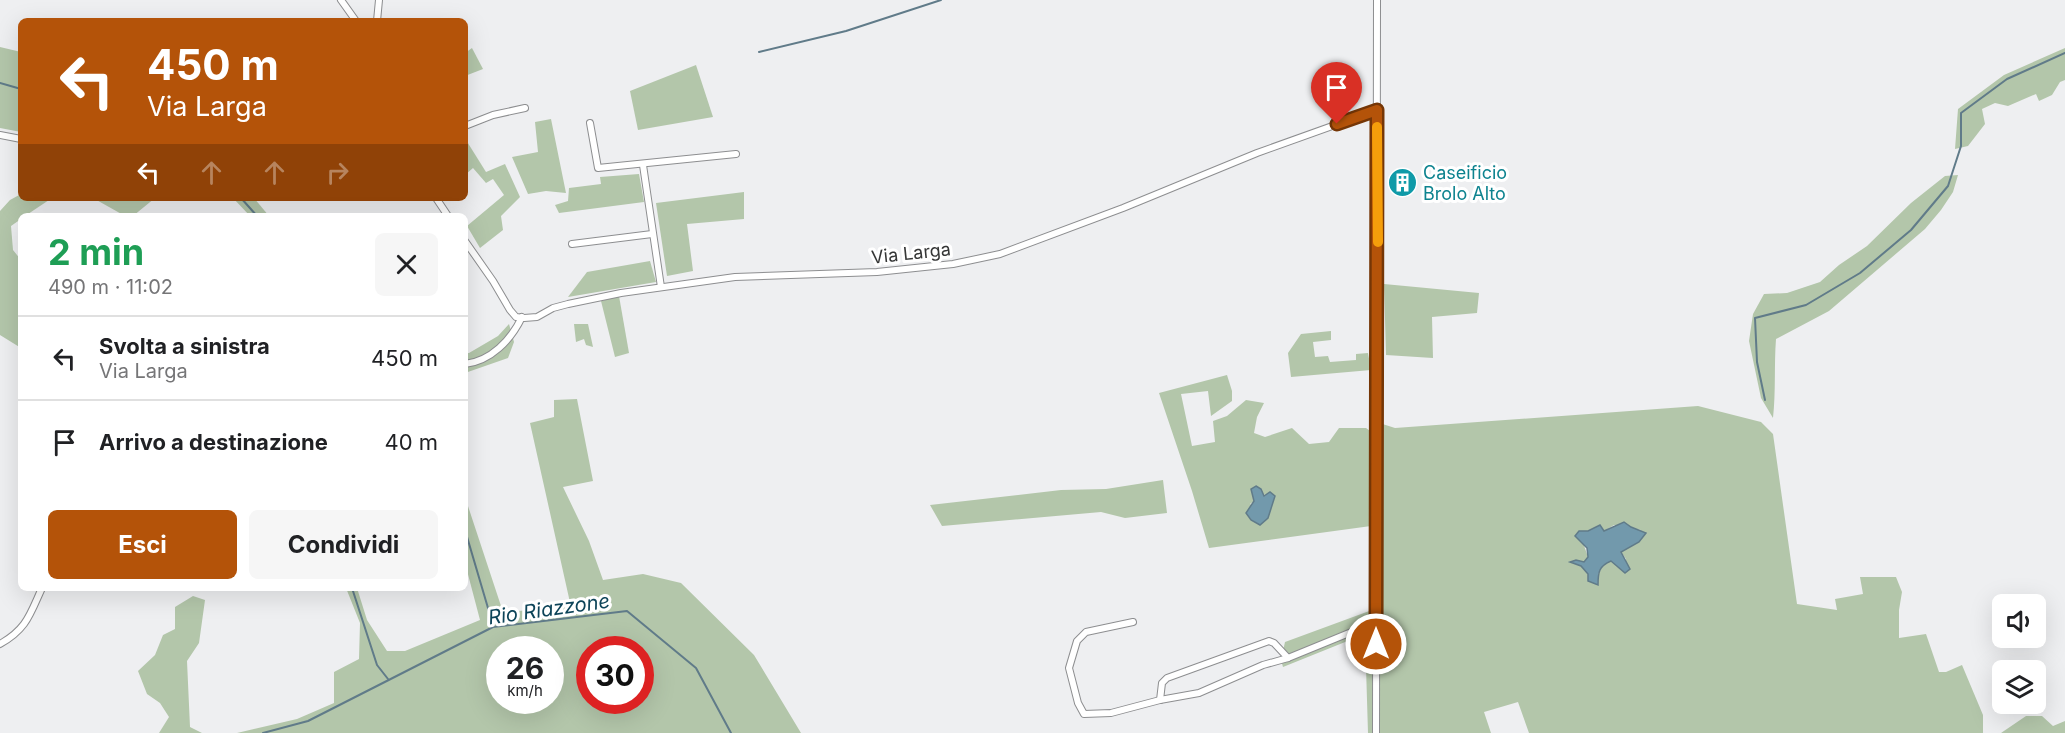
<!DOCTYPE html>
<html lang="it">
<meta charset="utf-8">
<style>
:root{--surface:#fff;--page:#f6f6f6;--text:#202124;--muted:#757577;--line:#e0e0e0;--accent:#b45309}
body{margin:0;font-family:Inter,sans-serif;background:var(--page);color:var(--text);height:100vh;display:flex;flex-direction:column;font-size:22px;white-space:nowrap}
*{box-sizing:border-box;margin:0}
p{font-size:20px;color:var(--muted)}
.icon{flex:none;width:33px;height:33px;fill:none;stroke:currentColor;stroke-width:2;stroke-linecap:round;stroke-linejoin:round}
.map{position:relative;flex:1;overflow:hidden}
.panel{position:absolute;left:18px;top:213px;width:450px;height:378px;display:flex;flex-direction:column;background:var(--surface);border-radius:9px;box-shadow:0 6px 24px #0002}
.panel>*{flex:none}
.top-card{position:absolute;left:18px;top:18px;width:450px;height:183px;border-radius:9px;box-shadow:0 6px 24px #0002;background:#b45309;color:#fff;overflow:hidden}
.buttons{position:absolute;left:1992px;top:594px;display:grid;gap:12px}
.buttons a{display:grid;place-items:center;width:54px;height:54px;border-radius:9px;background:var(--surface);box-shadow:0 6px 24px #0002;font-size:30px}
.speed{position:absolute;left:486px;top:636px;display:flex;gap:12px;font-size:30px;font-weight:700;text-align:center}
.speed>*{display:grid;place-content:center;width:78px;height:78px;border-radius:50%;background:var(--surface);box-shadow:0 6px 24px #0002;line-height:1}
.speed small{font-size:15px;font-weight:400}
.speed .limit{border:9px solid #d22;background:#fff;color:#111}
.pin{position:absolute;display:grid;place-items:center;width:51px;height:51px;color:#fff;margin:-62px -26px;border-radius:50% 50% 50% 0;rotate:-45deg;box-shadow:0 0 6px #0007}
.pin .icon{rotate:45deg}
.me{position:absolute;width:66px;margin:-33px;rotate:0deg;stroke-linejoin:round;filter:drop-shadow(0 0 4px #0008)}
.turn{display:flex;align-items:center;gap:21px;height:126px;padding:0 30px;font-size:27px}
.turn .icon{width:78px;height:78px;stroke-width:2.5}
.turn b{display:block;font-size:42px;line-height:51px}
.lanes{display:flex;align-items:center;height:57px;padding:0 30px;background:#0003;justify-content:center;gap:30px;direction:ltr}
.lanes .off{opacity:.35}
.round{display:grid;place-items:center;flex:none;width:63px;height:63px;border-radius:9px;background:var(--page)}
.summary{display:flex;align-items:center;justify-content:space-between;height:102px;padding:0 30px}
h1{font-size:36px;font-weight:700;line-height:45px;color:#1e9e55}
.primary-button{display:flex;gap:12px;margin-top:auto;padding:12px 30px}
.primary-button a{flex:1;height:69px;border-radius:9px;background:var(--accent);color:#fff;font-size:24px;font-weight:700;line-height:69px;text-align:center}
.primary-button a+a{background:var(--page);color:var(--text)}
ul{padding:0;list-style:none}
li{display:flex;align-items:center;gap:18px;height:84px;padding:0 30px;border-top:2px solid var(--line)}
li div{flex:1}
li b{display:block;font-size:22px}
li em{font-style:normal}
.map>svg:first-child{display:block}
</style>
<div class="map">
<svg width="2065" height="733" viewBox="0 0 2065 733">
<rect width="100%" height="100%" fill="#eeeff1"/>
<g fill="#b3c6aa" fill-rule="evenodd">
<polygon points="0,47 21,52 21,132 0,128"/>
<polygon points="472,48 483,69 465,76 465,53"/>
<polygon points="2065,48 2065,80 2060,82 2052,95 2039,101 2036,94 2008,106 1995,103 1982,109 1985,124 1968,146 1955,149 1958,109 2004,75"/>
<polygon points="696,65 713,117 638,130 630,91"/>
<polygon points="551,119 566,193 546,191 528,194 512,157 538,152 535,122"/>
<polygon points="466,140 486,172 505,164 520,197 501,216 503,230 480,248 467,226 504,195 493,179 486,183 473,168 465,175"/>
<polygon points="639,174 644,202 559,213 555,205 568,201 569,188 601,184 600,177"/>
<path d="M 1958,175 L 1953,192 L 1941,210 L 1925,229 L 1829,311 L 1776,339 C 1774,365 1776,391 1773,418 L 1761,398 L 1749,341 L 1753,314 L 1764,294 L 1787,293 L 1820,282 L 1839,265 L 1867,246 L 1911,203 L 1945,176 Z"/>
<polygon points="744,192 744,219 687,224 693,271 667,276 656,203"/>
<polygon points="21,194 21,198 52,198 25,216 21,216 21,219 11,226 13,250 21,260 21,348 0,335 0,211 10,200"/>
<polygon points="93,198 114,198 118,200 121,198 155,198 133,216 125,216"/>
<polygon points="233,198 254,198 269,216 250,216"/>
<polygon points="650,261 656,282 568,297 587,272"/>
<polygon points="1384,284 1479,293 1477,313 1432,317 1433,358 1386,355"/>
<polygon points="619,296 629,353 615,357 601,301"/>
<polygon points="509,324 514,342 508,358 465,373 465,353 469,353 498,336"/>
<polygon points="574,324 588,324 593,347 586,345 584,339 576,342"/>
<polygon points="1331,331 1331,340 1313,342 1315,357 1328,356 1330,362 1356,360 1356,354 1368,353 1371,370 1291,377 1288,353 1301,334"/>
<path d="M 1227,375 L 1232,391 L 1232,401 L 1211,416 L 1208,391 L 1181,394 L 1192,446 L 1215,442 L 1213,421 L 1227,416 L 1246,400 L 1264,403 L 1257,417 L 1254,433 L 1265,437 L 1292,428 L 1309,444 L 1329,442 L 1339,428 L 1366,428 L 1370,431 L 1370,420 L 1395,428 L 1698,406 L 1761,422 L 1773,434 L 1797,604 L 1837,610 L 1835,599 L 1863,594 L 1860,577 L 1896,577 L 1902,592 L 1899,610 L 1899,638 L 1926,634 L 1939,672 L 1946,672 L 1962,665 L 1983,715 L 1983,733 L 1529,733 L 1518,702 L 1484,712 L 1491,733 L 1368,733 L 1365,634 L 1283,667 L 1281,660 L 1285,642 L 1372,610 L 1371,526 L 1209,548 L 1192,491 L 1159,393 ZM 1253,493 L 1274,496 L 1268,518 L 1250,504 L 1254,501 ZM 1600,525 L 1604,531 L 1614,525 L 1641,530 L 1639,542 L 1621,552 L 1626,559 L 1625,573 L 1611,560 C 1599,566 1598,572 1598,584 L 1581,566 L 1588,557 L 1579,531 L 1588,531 Z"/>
<path d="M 577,399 L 593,481 L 563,487 L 589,541 L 603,580 L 643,574 L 681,583 L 754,655 L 801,733 L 237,733 L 297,719 L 334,703 L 334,672 L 359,659 L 360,623 L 346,588 L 357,588 L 367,620 L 387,651 L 405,651 L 480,620 L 465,563 L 465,497 L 503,612 L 571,607 L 530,423 L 554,417 L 554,400 ZM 500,650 L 550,650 L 550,700 L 500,700 ZM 590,650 L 640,650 L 640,700 L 590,700 Z"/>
<polygon points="1163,480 1167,513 1125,518 1101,512 942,526 930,505 1061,490 1106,489"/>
<polygon points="193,596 205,600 199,643 187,661 190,727 202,733 159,733 169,717 160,703 147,694 138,671 155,655 163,635 175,629 175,607"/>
<polygon points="2026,716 2042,716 2053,726 2065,721 2065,733 2001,733"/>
</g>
<g fill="#7299ac" stroke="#607b89" stroke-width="1.5">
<polygon points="1256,486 1261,489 1264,496 1270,492 1275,496 1268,518 1260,525 1251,520 1246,513 1254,501 1251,489"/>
<path d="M 1624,522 L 1631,527 L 1646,533 L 1639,542 L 1621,552 L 1630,569 L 1625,573 L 1611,561 C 1599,566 1598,572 1598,585 L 1588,581 L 1588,574 L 1581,566 L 1570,562 L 1576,560 L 1584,562 L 1588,557 L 1587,548 L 1575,536 L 1579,531 L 1588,531 L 1600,525 L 1604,531 Z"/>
</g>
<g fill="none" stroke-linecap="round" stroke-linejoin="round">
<g stroke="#607b89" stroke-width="2">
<polyline points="759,52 846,31 941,0"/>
<polyline points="0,83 21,89"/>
<polyline points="241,198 257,216"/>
<polyline points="1765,400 1757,362 1755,318 1806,305 1860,273 1911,230 1948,186 1961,146 1961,113 2007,79 2065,53"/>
<polyline points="465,530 493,625"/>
<polyline points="352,588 377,665 388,679"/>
<polyline points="263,733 308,721 493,627 627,611 696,668 731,733"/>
</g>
<defs>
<g id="minor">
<polyline points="341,0 356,21"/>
<polyline points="377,21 379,0"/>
<polyline points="590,123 598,168 736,154"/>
<polyline points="465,126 493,115 525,108"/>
<polyline points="0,135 21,139"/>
<polyline points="643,165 661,287"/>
<polyline points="436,198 448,216"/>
<polyline points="465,241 493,281 510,310 516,317 524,318 537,317 553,308 568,304 621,293 735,277 877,272 953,264 1000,254 1123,208 1257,153 1377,110"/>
<polyline points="572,244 652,234"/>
<path d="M 465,364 C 491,361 511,340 522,317"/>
<polyline points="1133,622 1086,632 1077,641 1069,668 1078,703 1084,714 1111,713 1160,700 1199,693 1263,665 1288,658 1376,622"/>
<path d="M 0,644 C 27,629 30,614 42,588"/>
<polyline points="1160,700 1162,683 1167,678 1269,641 1274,643 1288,658"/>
<polyline points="1376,733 1377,0"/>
</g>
</defs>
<use href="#minor" stroke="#8d8e90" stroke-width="8"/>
<use href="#minor" stroke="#fff" stroke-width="6"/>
</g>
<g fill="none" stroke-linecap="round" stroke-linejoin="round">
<defs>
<polyline id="route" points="1337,124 1377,110 1376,644"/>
</defs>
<use href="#route" stroke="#753606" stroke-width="15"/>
<use href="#route" stroke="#b45309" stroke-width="10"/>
<polyline stroke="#f59e0b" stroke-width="10" points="1377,127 1378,242"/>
</g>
<defs>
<symbol id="building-disc" viewBox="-11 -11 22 22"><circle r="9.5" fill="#0f9aa8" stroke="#fff"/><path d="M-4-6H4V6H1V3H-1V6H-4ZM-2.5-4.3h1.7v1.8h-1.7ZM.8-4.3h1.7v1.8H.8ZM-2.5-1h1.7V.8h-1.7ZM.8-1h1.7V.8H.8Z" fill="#fff"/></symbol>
</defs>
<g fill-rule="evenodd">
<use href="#building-disc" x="1386" y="166" width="33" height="33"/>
</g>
<g text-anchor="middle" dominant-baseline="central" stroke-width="6" stroke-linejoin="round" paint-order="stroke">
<g font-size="18" fill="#0d838f" stroke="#fff" text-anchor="start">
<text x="1423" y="172">Caseificio<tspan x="1423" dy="21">Brolo Alto</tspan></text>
</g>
<g font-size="18" fill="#353636" stroke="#fff">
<text transform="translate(911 253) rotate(-6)">Via Larga</text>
</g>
<g font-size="20" font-style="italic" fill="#0d4459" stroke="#fff">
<text transform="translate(549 609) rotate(-8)">Rio Riazzone</text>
</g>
</g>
</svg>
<div class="buttons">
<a><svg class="icon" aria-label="sound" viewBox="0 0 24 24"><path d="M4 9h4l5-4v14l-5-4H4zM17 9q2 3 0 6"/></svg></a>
<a><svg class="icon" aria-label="layers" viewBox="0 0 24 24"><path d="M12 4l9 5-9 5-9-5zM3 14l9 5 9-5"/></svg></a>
</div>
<div class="speed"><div>26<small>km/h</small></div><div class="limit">30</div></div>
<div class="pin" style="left:1337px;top:124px;background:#d93025"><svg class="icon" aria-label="arrive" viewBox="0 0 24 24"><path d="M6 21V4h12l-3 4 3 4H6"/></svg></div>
<svg class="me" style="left:1376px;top:644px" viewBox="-20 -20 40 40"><circle r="17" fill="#b45309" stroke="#fff" stroke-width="3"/><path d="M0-11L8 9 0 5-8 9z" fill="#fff"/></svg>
<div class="top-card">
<div class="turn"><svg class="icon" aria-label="left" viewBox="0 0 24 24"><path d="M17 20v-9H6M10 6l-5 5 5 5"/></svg><div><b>450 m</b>Via Larga</div></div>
<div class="lanes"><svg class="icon" aria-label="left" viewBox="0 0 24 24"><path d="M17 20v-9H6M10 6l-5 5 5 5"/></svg><svg class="icon off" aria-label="ahead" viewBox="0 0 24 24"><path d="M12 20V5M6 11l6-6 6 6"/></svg><svg class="icon off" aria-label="ahead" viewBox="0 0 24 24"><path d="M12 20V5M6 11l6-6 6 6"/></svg><svg class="icon off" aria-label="right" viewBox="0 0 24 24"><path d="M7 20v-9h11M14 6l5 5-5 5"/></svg></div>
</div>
<section class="panel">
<div class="summary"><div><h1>2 min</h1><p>490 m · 11:02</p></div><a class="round"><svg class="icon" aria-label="close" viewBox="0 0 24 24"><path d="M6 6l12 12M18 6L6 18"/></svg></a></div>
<ul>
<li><svg class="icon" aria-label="left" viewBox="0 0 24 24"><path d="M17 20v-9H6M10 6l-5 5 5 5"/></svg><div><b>Svolta a sinistra</b><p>Via Larga</p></div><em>450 m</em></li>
<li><svg class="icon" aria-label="arrive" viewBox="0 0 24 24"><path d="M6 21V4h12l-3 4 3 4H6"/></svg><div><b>Arrivo a destinazione</b></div><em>40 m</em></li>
</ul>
<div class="primary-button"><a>Esci</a><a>Condividi</a></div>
</section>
</div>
